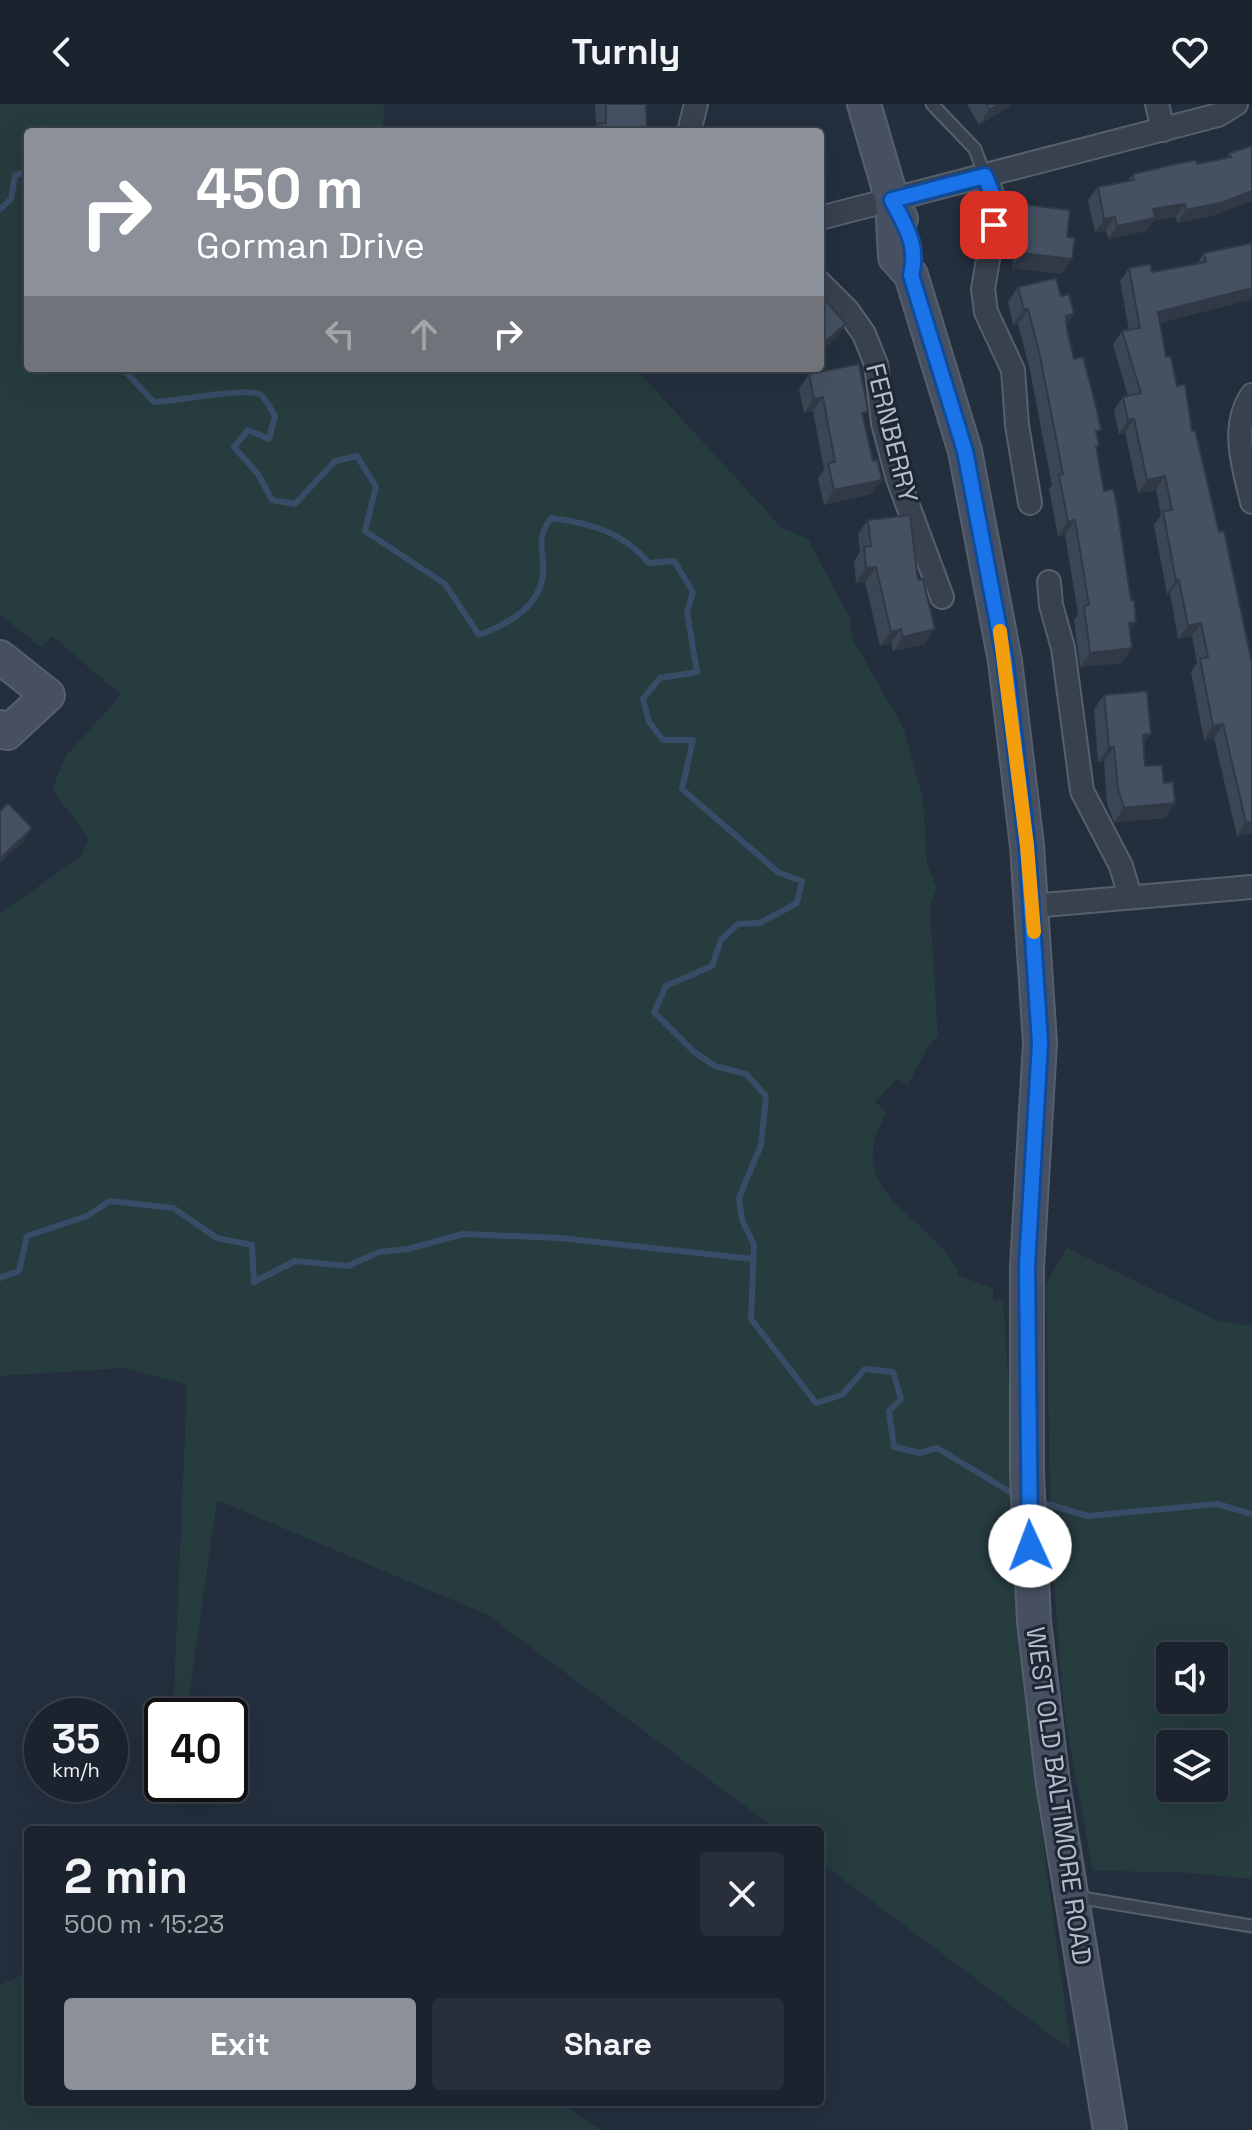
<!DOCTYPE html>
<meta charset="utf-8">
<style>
:root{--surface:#1b232e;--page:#282f3a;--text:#f1f3f6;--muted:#a0a4aa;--line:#39404a;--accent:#8c9099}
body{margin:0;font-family:"Space Grotesk",sans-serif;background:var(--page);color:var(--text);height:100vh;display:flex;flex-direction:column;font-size:30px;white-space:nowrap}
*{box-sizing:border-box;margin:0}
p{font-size:26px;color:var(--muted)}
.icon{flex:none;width:44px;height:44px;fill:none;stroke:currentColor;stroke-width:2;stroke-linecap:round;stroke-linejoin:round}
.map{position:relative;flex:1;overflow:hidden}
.side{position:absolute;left:24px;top:1722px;width:800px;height:280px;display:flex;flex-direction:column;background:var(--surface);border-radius:8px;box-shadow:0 8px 32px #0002,0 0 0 2px var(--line)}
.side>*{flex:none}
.hud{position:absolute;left:24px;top:24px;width:800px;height:244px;border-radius:8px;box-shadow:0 8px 32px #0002,0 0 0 2px var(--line);background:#8c9099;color:#fff;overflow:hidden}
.buttons{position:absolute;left:1156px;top:1538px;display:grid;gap:16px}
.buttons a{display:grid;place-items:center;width:72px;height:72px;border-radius:8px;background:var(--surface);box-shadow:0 8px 32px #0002,0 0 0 2px var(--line);font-size:40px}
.speed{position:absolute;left:24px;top:1594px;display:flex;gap:16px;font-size:40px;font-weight:700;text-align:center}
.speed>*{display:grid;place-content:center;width:104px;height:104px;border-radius:50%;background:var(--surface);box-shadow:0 8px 32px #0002,0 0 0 2px var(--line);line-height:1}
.speed small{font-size:20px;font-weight:400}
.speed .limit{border:4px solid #111;border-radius:12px;background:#fff;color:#111}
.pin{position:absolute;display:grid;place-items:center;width:68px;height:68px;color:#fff;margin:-34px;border-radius:16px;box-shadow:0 4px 12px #0006}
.me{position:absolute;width:88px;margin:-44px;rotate:358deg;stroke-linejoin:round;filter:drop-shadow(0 0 6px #0008)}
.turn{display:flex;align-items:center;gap:28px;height:168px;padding:0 40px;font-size:36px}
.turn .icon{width:104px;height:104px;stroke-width:2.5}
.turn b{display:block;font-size:56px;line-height:68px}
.lanes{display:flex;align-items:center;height:76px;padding:0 40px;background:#0003;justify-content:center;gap:40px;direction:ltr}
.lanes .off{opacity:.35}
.round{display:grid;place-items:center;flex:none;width:84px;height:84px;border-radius:8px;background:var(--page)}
.overview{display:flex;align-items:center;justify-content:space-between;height:136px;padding:0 40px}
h1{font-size:48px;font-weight:800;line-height:60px}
.cta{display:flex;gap:16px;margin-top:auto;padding:16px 40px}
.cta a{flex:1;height:92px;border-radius:8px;background:var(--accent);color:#fff;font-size:32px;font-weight:800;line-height:92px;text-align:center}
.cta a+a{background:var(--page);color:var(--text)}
header{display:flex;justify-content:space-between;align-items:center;height:104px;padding:0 40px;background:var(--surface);font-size:36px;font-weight:800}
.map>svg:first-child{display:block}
</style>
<header><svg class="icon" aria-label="back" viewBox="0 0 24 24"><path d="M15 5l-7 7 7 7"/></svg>Turnly<svg class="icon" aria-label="heart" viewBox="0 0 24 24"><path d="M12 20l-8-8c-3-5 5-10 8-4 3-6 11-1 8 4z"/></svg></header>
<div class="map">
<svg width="1252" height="2026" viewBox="0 0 1252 2026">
<rect width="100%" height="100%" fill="#242f3e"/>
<g fill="#263c3f" fill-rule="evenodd">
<path d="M 0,0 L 384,0 L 383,28 L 28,28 L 28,264 L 635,264 L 782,424 L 808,435 L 850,515 L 852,534 L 904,625 L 923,696 L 927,759 L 936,783 L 930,803 L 938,932 L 928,943 L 907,982 L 898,974 L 875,998 L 887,1008 C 835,1094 941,1114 959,1172 L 993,1184 L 993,1197 L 1003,1196 L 1038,1702 L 1071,1946 L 820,1758 L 820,1726 L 777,1726 L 488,1511 L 217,1396 L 186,1612 L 173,1612 L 187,1281 L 125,1264 L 0,1272 L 0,810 L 81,752 L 89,735 L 52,685 L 66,652 L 121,591 L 52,532 L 42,544 L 0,511 Z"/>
<path d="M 1067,1144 L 1216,1216 L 1252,1222 L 1252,1775 L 1180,1768 L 1093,1767 L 1064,1609 L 1051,1441 L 1046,1180 ZM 1170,1552 L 1214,1552 L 1214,1596 L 1170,1596 ZM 1170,1640 L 1214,1640 L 1214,1684 L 1170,1684 Z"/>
<polygon points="28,1868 28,1998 558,1998 601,2026 0,2026 0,1881"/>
</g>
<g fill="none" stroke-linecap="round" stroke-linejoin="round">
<g stroke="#394c67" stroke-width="6">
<polyline points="0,105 11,95 15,71 28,68"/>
<path d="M 122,264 L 154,298 C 174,298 249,282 261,291 C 266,295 271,306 275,312 L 269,335 L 248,326 L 234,343 L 258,370 L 272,396 L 295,400 L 335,357 L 357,352 L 376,383 L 365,427 L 445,480 L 479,531 C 508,520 541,503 543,468 C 544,442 535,437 551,414 C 590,419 623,428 649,459 L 674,457 L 693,488 L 687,508 L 697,568 L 660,574 L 643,595 L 649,618 L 663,636 L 693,636 L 682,685 L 779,769 L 802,777 L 797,799 L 760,819 L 738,820 L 721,836 L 712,862 L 666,882 L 654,908 L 694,948 L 715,962 L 746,970 L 766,992 L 761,1041 L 739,1094 L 742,1116 L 754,1141 L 751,1215 L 816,1299 L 842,1291 L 865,1265 L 893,1268 L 901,1295 L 889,1307 L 894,1343 L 920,1349 L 937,1344 L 1017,1392"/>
<polyline points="0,1174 19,1167 27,1132 87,1112 110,1097 173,1104 217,1134 252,1141 254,1178 295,1157 348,1162 379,1148 408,1145 463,1130 560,1134 753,1155"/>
<polyline points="1040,1398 1088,1412 1217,1400 1252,1410"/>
</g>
<defs>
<g id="lane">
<polyline points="932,0 975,45 985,72"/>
<polyline points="1076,1793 1252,1822"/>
</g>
<g id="street">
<polyline points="1157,0 1163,26"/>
<polyline points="689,28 696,0"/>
<polyline points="985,72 994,95 994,121 983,185 986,208 1013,266 1017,321 1030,399"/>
<polyline points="820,114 1218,11 1236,0"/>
<polyline points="820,179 848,207 864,230 876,260 883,319 898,375 942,493"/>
<path d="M 1252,291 C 1230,323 1244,363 1252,398"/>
<polyline points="1049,478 1051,501 1063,544 1082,687 1121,762 1130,792"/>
<polyline points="1032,802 1252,783"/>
</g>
<g id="secondary">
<polyline points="864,0 892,96 901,115"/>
<polyline points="892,96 895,153 911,171 965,347 1005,557 1027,742 1040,939 1027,1162 1027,1370 1034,1517 1053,1680 1110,2026"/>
<polyline points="0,553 48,591 7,629 0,623"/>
</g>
</defs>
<use href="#lane" stroke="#565f6c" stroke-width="15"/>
<use href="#street" stroke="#565f6c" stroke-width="26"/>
<use href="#secondary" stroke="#565f6c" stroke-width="36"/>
<use href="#lane" stroke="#38414e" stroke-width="11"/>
<use href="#street" stroke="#38414e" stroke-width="22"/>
<use href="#secondary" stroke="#465061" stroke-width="32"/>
</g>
<g fill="#3b4654">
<polygon points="595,0 646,0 647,28 591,28 596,21"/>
<polygon points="967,0 1011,0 1008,3 979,21"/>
<polygon points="1252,42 1215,111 1177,119 1176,113 1154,116 1146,127 1108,135 1106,126 1095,129 1088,96 1098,83 1128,77 1133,70 1197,60 1226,54 1229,49"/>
<polygon points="1028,101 1062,170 1012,164 1018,116"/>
<polygon points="1252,139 1252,195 1160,219 1252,729 1237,732 1214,634 1204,636 1191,568 1197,559 1192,532 1178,535 1170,489 1167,490 1154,421 1161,411 1156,386 1138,389 1125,328 1119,330 1114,306 1123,293 1128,292 1113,241 1122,227 1129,226 1120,177 1129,164 1152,168 1197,160 1204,149"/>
<polygon points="1018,183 1061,192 1074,210 1067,221 1067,225 1074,255 1099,341 1096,345 1130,527 1122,559 1080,563 1074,516 1078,510 1065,431 1058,432 1049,385 1052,381 1030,267 1018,220 1013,221 1008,198"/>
<polygon points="809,270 863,315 871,390 824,401 818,374 824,366 813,307 804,309 799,285"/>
<polygon points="868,416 925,540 893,547 891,539 880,542 865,478 856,479 854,457 860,448 858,430"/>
<polygon points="1104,591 1144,641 1145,662 1164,679 1175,699 1165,714 1114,718 1107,699 1104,657 1098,658 1094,605"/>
</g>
<g fill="#303945">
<polygon points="1000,0 1011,0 1008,3 979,21 989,6"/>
<polygon points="1252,87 1252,97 1215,111 1177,119 1186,106"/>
<polygon points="1185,100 1176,113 1154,116 1146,127 1108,135 1117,122 1153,105"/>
<polygon points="1115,113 1106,126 1095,129 1104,115"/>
<polygon points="1022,149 1072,155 1062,170 1012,164"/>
<polygon points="1252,184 1252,195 1149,222 1158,208"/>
<polygon points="1028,205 1018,220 1013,221 1024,206"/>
<polygon points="1074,210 1064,225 1066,212"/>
<polygon points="846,220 836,235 820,248 820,242"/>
<polygon points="823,293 813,307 804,309 814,295"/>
<polygon points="1134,315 1125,328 1119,330 1128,316"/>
<polygon points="1165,372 1156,386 1138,389 1147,376"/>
<polygon points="882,376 871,390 824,401 834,386"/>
<polygon points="1075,416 1065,431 1058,432 1068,418"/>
<polygon points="876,463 865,478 856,479 866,464"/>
<polygon points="1179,476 1170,489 1167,490 1176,477"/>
<polygon points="1136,518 1126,532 1129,519"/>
<polygon points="1201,519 1192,532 1178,535 1188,522"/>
<polygon points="901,525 891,539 880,542 891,528"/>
<polygon points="935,525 925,540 893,547 903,533"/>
<polygon points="1132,544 1122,559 1080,563 1090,549"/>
<polygon points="1223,620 1214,634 1204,636 1213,622"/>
<polygon points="1151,630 1141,644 1143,631"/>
<polygon points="1109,643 1114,643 1104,657 1098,658"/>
<polygon points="1175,699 1165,714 1114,718 1124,704"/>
<polygon points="1252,718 1252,729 1237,732 1246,719"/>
<polygon points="32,724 23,738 0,759 0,755"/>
</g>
<g fill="#455162" stroke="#303945" stroke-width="2">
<polygon points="606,0 646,0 647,28 597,28 597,20 606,19"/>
<polygon points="986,0 1000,0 989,6"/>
<polygon points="1252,42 1252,87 1224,98 1186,106 1185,100 1153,105 1155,114 1117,122 1115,113 1104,115 1098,83 1134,76 1133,70 1176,60 1196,56 1197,60 1231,53 1229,49"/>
<polygon points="1028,101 1070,106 1067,133 1075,134 1072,155 1022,149"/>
<polygon points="1252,139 1252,184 1158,208 1166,253 1171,252 1177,282 1185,280 1192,327 1195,326 1219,428 1224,427 1252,559 1252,718 1246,719 1223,620 1213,622 1200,555 1208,553 1201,519 1188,522 1179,476 1176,477 1163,407 1172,406 1165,372 1147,376 1134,315 1128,316 1123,293 1141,289 1122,227 1140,224 1129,164 1150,160 1152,168 1206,158 1204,149"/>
<polygon points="1056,174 1061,192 1069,190 1074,210 1066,212 1067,225 1074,255 1083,253 1096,302 1101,326 1096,327 1099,341 1096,342 1104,387 1113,385 1116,396 1131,496 1134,496 1136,518 1129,519 1132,544 1090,549 1084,502 1089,501 1075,416 1068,418 1059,371 1063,370 1040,252 1028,205 1024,206 1018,183"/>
<polygon points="820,190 846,220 820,242"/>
<polygon points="859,260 868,307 862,309 873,357 877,356 882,376 834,386 828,359 835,358 823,293 814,295 809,270"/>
<polygon points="910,411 918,476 923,475 935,525 903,533 901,525 891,528 876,463 866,464 864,443 871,442 868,416"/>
<polygon points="1147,587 1151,630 1143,631 1145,662 1162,661 1164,679 1173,678 1175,699 1124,704 1118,685 1114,643 1109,643 1104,591"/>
<polygon points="8,699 32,724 0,755 0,707"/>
</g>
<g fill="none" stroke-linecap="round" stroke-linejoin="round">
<defs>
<path id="route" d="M 994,121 L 994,95 L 985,72 L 892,96 C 905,122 919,141 911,171 L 965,347 L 1005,557 L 1027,742 L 1040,939 L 1027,1162 L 1030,1442"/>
</defs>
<use href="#route" stroke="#114b97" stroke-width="20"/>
<use href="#route" stroke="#1a73e8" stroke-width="14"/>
<polyline stroke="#f59e0b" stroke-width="14" points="1000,527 1027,742 1034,828"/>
</g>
<g text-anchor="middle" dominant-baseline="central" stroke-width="6" stroke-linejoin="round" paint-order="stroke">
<g font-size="26" fill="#b4bcc9" stroke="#1d2633">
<text transform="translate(892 329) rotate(76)">FERNBERRY</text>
<text transform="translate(1059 1692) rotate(82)">WEST OLD BALTIMORE ROAD</text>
</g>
</g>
</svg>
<div class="buttons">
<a><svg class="icon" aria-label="sound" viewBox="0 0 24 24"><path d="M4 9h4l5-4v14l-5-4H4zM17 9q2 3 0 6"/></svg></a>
<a><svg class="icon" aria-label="layers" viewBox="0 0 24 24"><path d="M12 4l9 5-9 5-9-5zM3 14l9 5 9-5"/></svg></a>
</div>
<div class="speed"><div>35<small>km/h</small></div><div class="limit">40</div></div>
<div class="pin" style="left:994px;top:121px;background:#d93025"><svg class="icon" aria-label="arrive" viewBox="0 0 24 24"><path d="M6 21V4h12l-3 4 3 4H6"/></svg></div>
<svg class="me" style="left:1030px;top:1442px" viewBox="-20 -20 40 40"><circle r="19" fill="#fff"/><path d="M0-13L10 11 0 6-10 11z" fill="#1a73e8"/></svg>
<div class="hud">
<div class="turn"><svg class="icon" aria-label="right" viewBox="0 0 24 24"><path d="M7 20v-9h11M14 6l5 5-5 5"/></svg><div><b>450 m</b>Gorman Drive</div></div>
<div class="lanes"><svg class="icon off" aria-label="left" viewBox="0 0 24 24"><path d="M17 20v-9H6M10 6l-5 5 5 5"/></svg><svg class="icon off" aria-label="ahead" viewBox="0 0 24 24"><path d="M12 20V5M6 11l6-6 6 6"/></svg><svg class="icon" aria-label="right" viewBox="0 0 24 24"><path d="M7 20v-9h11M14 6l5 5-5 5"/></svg></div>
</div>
<section class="side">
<div class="overview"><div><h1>2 min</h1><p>500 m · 15:23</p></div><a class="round"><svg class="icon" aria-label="close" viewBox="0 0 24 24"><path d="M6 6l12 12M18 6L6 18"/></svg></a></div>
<div class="cta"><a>Exit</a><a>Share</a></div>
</section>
</div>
